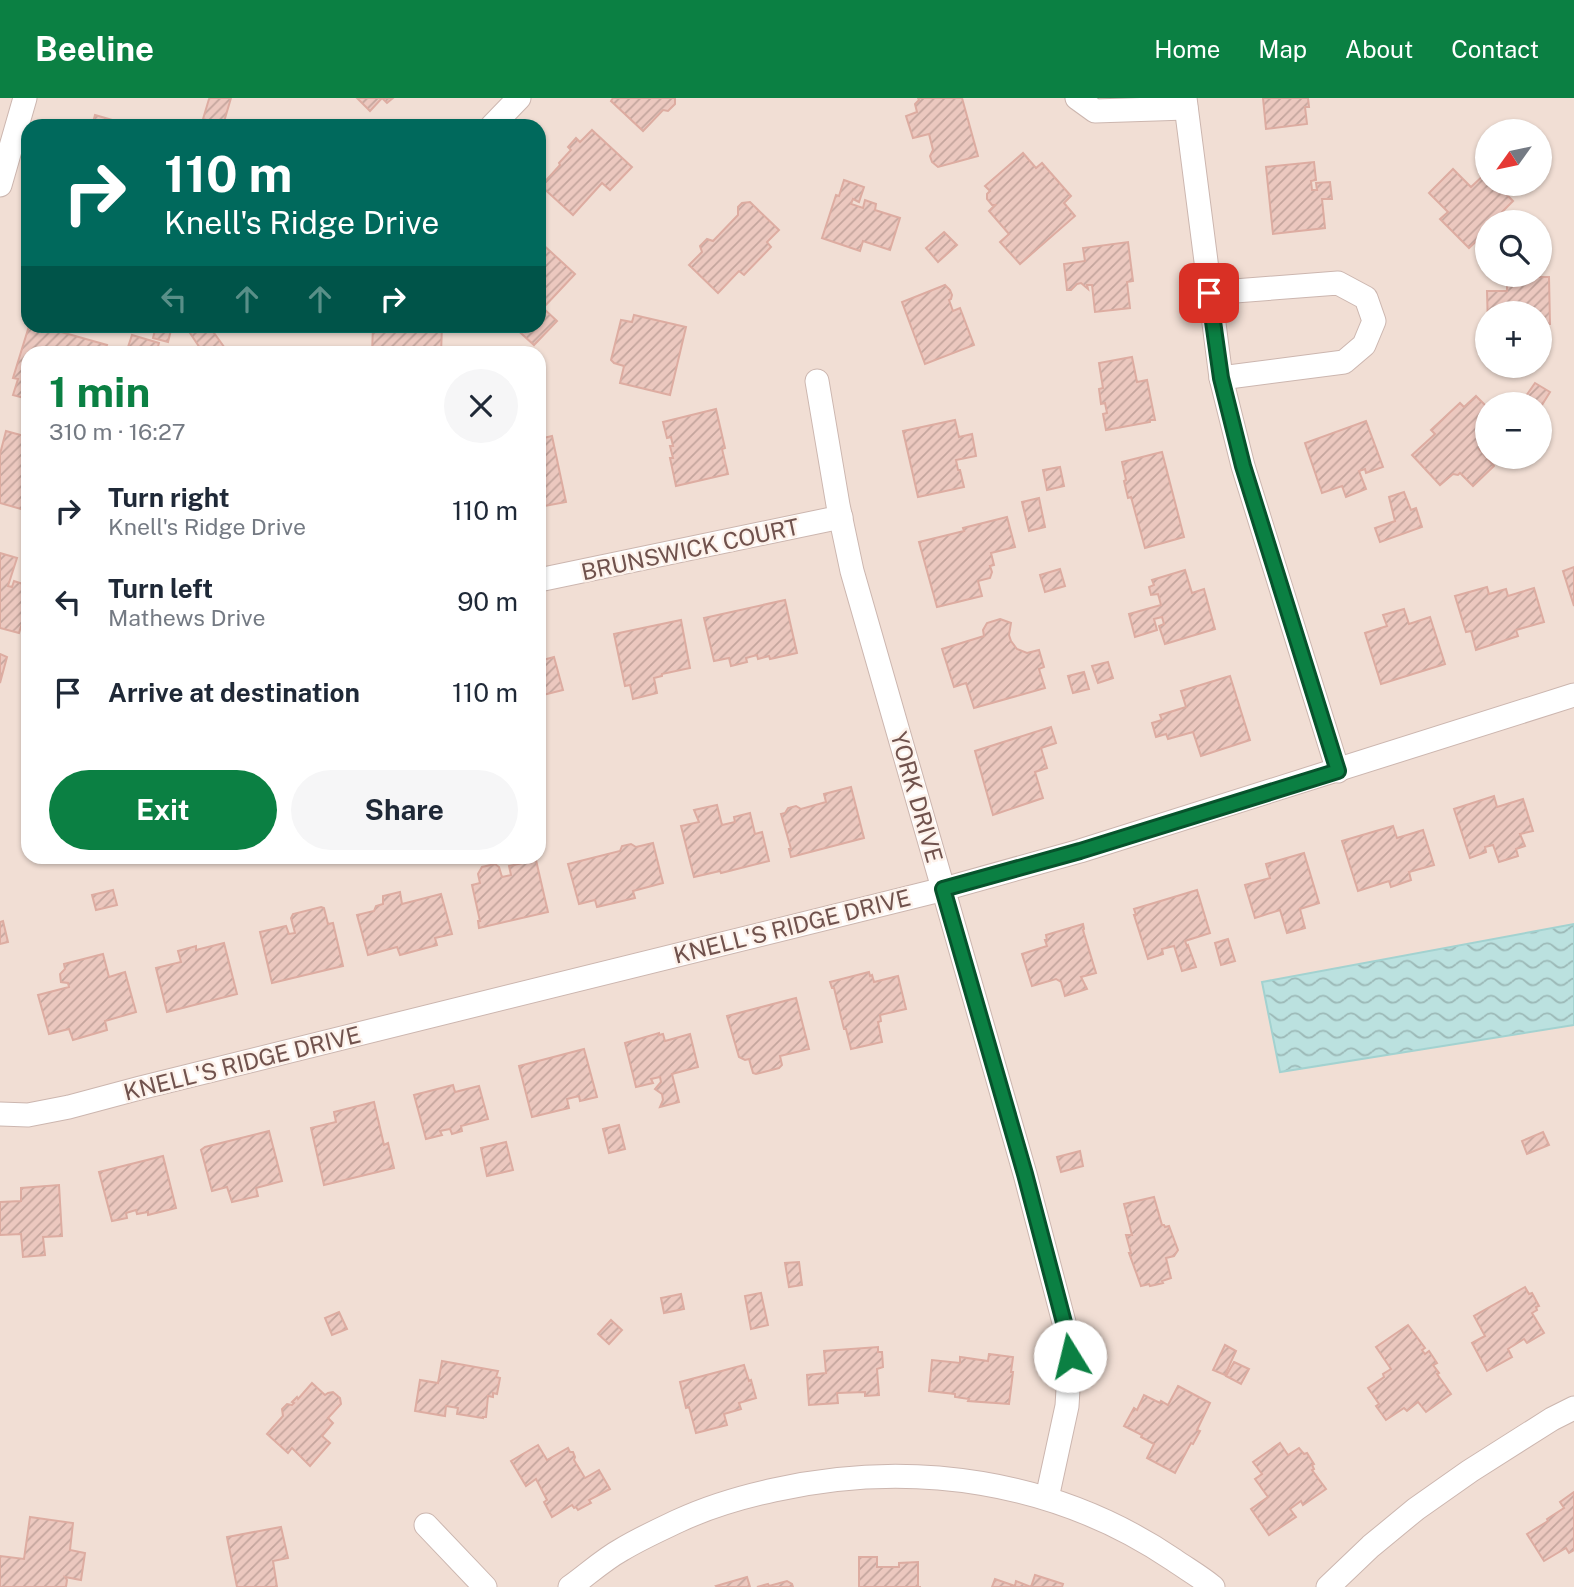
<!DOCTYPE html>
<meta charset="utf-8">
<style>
:root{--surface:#fff;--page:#f6f6f7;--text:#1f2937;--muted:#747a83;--accent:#0b8043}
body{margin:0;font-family:"Public Sans",sans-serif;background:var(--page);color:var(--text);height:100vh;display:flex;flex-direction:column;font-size:26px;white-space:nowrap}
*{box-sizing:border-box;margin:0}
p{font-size:23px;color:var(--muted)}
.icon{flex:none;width:38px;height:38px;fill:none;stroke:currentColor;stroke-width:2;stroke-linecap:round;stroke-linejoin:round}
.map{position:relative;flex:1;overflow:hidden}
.side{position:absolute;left:21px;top:248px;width:525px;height:518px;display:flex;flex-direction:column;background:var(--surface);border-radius:21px;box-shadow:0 2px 5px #0004}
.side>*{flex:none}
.guide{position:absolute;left:21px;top:21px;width:525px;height:214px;border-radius:21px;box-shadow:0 2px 5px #0004;background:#00695c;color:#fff;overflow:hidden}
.needle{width:46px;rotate:237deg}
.tools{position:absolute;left:1475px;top:21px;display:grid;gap:14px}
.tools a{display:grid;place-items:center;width:77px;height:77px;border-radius:50%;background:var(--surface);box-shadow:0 2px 5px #0004;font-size:35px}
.pin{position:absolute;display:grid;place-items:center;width:60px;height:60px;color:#fff;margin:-30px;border-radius:14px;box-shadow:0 4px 10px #0006}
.me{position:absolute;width:77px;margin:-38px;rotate:351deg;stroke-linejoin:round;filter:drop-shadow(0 0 5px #0008)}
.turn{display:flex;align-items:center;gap:24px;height:147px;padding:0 28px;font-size:32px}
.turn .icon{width:91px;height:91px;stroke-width:2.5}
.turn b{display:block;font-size:49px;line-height:60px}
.lanes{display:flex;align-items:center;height:66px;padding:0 28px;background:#0003;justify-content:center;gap:35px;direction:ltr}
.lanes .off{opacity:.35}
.round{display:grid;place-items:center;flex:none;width:74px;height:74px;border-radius:37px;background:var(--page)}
.head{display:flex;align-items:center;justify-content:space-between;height:119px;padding:0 28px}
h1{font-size:42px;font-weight:700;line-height:52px;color:var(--accent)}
.cta{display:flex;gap:14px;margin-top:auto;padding:14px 28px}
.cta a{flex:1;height:80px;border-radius:42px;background:var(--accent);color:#fff;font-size:28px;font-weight:700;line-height:80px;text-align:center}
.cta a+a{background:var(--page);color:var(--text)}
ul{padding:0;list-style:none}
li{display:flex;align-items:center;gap:21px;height:91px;padding:0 28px}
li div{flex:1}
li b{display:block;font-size:26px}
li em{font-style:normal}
header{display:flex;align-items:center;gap:42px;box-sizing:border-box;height:98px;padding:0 35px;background:var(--accent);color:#fff}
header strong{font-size:33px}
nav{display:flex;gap:38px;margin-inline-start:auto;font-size:24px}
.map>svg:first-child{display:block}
</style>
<header>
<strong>Beeline</strong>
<nav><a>Home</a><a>Map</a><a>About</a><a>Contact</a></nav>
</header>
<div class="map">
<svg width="1574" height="1489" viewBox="0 0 1574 1489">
<defs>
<pattern id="water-waves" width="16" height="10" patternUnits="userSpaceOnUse" patternTransform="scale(1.75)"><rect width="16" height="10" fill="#bbe1df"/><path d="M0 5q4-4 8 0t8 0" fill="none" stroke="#9cb9b7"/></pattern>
<pattern id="building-hatch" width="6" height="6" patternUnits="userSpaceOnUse" patternTransform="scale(1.75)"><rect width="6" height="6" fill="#ecc8bf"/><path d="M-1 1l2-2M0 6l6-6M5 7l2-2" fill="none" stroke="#c4a59d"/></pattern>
</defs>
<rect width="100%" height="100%" fill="#faede5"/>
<path fill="#f1ded4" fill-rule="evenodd" d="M 0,0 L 1574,0 L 1574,1489 L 0,1489 ZM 28,28 L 539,28 L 539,228 L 28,228 ZM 1488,33 L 1540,33 L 1540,86 L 1488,86 ZM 1488,124 L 1540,124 L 1540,177 L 1488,177 ZM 1488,215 L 1540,215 L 1540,268 L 1488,268 ZM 28,256 L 539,256 L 539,760 L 28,760 ZM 1488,306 L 1540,306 L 1540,359 L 1488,359 Z"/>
<polygon fill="url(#water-waves)" stroke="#a3d2d0" stroke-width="2" points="1574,826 1574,927 1280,974 1262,884"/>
<g fill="url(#building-hatch)" stroke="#ddaca1" stroke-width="2">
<polygon points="210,0 231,0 223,27 203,21 209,1"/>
<polygon points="357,0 393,0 387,5 382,0 370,13"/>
<polygon points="613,0 675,0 675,6 668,13 663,12 643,33 611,3"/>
<polygon points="918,0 962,0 978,58 938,69 932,64 930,58 933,52 929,36 913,40 906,18 917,14 915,6 919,2"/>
<polygon points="1263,0 1308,0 1309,9 1305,9 1307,26 1266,31"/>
<polygon points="95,17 133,28 92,28"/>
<polygon points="592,32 632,69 610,92 602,85 573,117 541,88 560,67 559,65 571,52 568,49 576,40 580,44"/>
<polygon points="1023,55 1036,70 1042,65 1071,98 1064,105 1075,118 1020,166 1000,144 1009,136 989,113 995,107 992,107 987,101 987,96 990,93 985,88"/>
<polygon points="1314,64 1316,82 1311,83 1312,92 1317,92 1316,85 1330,84 1332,101 1322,101 1325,130 1273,136 1266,69"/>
<polygon points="1453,71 1471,89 1488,73 1488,86 1498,86 1497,87 1513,103 1502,114 1503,116 1495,124 1488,124 1488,132 1469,150 1440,121 1448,114 1429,95"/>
<polygon points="844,82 864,89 859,104 853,101 851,106 863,110 865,102 876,106 875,112 900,120 890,152 863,143 860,153 822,140 836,97 839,98"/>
<polygon points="750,104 779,132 767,144 771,149 744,177 739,173 718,195 689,167 702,154 700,148 707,141 713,143 738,117 738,109 742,105"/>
<polygon points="944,134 957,147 938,164 926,150"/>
<polygon points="539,143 575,176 543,210 557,223 534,247 513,228 539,228"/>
<polygon points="1128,144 1133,183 1127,184 1130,210 1095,214 1092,187 1087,187 1088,191 1081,185 1077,186 1071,192 1067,192 1064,166 1085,163 1083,150"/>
<polygon points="1507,179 1549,179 1550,226 1540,226 1540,215 1488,215 1488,230 1487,193 1507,193"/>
<polygon points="945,187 950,192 952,197 951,201 949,202 953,213 960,210 974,247 925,266 902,204"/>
<polygon points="634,217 686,229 670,297 620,285 624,268 614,265 611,262 621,222 632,224"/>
<polygon points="29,228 40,228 107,247 104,256 28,256 28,301 13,297 18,281 13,280"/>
<polygon points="156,228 172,228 168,244 153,240"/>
<polygon points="194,228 209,228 227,253 223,256 204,256 188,232"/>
<polygon points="373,228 442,228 441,256 372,256"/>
<polygon points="132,237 159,245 156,256 126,255"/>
<polygon points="1132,259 1137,284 1147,282 1155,322 1150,322 1150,324 1106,332 1103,316 1107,315 1105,305 1101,306 1099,291 1103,290 1099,265"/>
<polygon points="1535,285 1550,294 1542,307 1526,298"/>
<polygon points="1476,298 1488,310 1488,344 1479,351 1494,368 1473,388 1460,375 1458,377 1453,376 1440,387 1412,357 1435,336 1431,332 1460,305 1464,309"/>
<polygon points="716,311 725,350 722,351 728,376 676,388 670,360 673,360 670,348 673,348 671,339 667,340 663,324"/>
<polygon points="955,322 959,339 972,336 976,358 956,362 958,372 960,372 964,389 918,399 903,333"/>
<polygon points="1366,323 1383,369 1366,375 1365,371 1359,373 1366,391 1346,399 1342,388 1322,395 1305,345"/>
<polygon points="6,333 28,339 28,413 0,405 0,356"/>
<polygon points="552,338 566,404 539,409 539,341"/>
<polygon points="1162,354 1184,439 1145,450 1131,399 1128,400 1124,383 1126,382 1122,364"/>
<polygon points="1060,369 1064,388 1047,392 1043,372"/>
<polygon points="1404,394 1411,412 1416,410 1422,429 1380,444 1375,430 1395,423 1389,399"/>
<polygon points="1039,400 1045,429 1029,433 1022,404"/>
<polygon points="1007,419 1015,449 991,455 994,467 990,468 992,474 990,480 978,483 982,498 937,509 919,444 964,433 963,430"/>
<polygon points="0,455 17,460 8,488 12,489 14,483 23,486 23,484 28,486 28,506 19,535 0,530"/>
<polygon points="1574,469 1574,508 1563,473"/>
<polygon points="1060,471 1065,488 1045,494 1040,477"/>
<polygon points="1185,472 1192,495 1204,491 1215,531 1165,546 1159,528 1164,526 1162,519 1154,521 1157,532 1135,539 1129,516 1161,507 1158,496 1151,497 1149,489 1154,487 1152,482"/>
<polygon points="1487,489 1489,496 1506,491 1508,498 1534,490 1544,524 1516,532 1518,538 1476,552 1471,533 1466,534 1455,498"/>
<polygon points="785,502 797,555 770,561 769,558 758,561 757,557 746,560 747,564 731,568 729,560 714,563 704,520"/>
<polygon points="1404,511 1409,526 1430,519 1445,566 1381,586 1365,535 1387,528 1383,517"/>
<polygon points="1000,521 1011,525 1009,537 1011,543 1017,551 1027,555 1039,552 1044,569 1039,571 1045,590 974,610 966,585 954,589 942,551 984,538 983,532 987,525"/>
<polygon points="681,522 690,570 662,576 662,578 654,580 657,595 633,601 630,587 625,588 614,536"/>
<polygon points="0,556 7,559 0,585"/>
<polygon points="554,559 563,592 539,598 539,563"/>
<polygon points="1108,564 1113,580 1098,585 1092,568"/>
<polygon points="1084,574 1089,591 1073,595 1068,578"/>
<polygon points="1230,578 1250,642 1201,658 1193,634 1168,641 1166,636 1156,639 1152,625 1162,622 1160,617 1186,609 1181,593"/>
<polygon points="1051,629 1056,645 1041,650 1047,670 1035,674 1043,700 993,717 975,653"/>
<polygon points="851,689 864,740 791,759 789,751 791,751 781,716 785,715 788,710 796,708 801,711 826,704 824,696"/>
<polygon points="1494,698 1497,709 1523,701 1533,733 1520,736 1525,748 1516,751 1518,758 1499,764 1493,747 1485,749 1486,754 1470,760 1454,711"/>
<polygon points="717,707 722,727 735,724 734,719 750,715 755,736 762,734 769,763 721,775 720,773 694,779 681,728 699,724 694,712"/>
<polygon points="1393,728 1397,740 1423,732 1434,767 1409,774 1411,782 1391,789 1389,783 1358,793 1342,743"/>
<polygon points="653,745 663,785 633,793 635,800 597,809 595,802 579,806 568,766 620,753 622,748 631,746 636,749"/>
<polygon points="1304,755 1319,805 1300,811 1305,830 1287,835 1280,812 1255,820 1245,787 1270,780 1266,766"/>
<polygon points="536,762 548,814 479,830 478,823 480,823 472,787 480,785 478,776 482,769 495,766 499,769 502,779 511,777 509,768"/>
<polygon points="113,792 117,807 96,812 92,797"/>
<polygon points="1197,792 1210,835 1185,843 1187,848 1188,847 1196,869 1182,873 1174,848 1162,851 1163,856 1148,861 1134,817 1136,817 1134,811"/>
<polygon points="400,794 402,806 441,796 452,836 435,840 437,847 400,857 397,849 368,857 357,817 374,813 376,808 383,806 383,798"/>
<polygon points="321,809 324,810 328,826 333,825 343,868 272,885 260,834 286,828 289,836 295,835 291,820 293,816"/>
<polygon points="3,823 8,844 0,846 0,824"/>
<polygon points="1083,826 1084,831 1083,832 1096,875 1081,879 1087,891 1065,898 1061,884 1056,881 1032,888 1022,856 1047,848 1045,842 1047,842 1046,837"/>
<polygon points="1228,841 1235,863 1221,867 1215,845"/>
<polygon points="224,845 237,896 167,914 156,870 181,864 178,853 196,848 196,852"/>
<polygon points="103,856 109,879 125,874 136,914 105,923 107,932 73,942 69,931 49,936 38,897 69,889 68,885 61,884 60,876 65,871 64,866"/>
<polygon points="869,874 870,878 872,877 874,884 898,878 906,911 880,917 881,923 878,924 882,944 851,951 846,931 844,931 834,890 832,890 830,884"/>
<polygon points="796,900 809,951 780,958 782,967 779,970 756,976 753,975 749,961 745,962 739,959 727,918"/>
<polygon points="659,935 659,937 663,936 665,943 690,936 698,969 672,976 679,1004 660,1009 663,1002 662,996 655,991 661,984 660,979 651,981 653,985 636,989 625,945"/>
<polygon points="584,951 597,999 580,1003 579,998 567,1001 569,1010 532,1019 519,968"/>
<polygon points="453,987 455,994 479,988 488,1021 461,1028 462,1033 452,1036 450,1031 440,1033 442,1037 426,1041 414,997"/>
<polygon points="374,1004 384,1047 388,1045 394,1070 324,1087 311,1030 336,1024 334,1014"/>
<polygon points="619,1027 625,1051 609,1055 603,1031"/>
<polygon points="269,1033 282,1083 256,1090 258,1098 232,1104 227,1089 212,1093 201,1052 205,1049"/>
<polygon points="1543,1034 1549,1047 1527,1056 1522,1043"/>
<polygon points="506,1044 513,1072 487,1078 481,1050"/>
<polygon points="1080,1053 1083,1068 1061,1074 1057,1059"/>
<polygon points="163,1058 176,1110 148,1117 148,1114 137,1116 136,1112 126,1115 127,1120 112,1123 99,1074"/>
<polygon points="59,1087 62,1138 43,1139 45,1157 23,1159 21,1136 0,1137 0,1104 21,1103 21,1090"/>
<polygon points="1154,1099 1162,1127 1164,1127 1165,1129 1169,1128 1178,1152 1174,1158 1166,1160 1171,1180 1162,1183 1163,1185 1150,1188 1149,1186 1141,1188 1129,1155 1131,1155 1126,1137 1132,1137 1124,1106"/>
<polygon points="799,1164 802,1187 789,1189 785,1165"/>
<polygon points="1525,1189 1529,1196 1532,1195 1539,1208 1536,1209 1537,1212 1532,1215 1544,1235 1527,1245 1524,1241 1508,1251 1512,1259 1487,1273 1472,1245 1485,1238 1474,1218"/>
<polygon points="761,1195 768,1227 751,1231 745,1198"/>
<polygon points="681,1196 684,1211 664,1215 661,1200"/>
<polygon points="339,1214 347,1231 332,1237 325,1220"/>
<polygon points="611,1222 622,1232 609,1246 598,1236"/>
<polygon points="1408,1227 1425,1250 1422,1252 1425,1256 1429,1253 1437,1265 1433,1267 1439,1275 1437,1276 1451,1296 1426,1314 1418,1304 1407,1313 1404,1310 1386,1322 1376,1308 1379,1306 1368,1290 1384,1279 1383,1276 1391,1271 1376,1249"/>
<polygon points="1225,1247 1236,1253 1225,1277 1213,1272"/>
<polygon points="878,1249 878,1254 882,1254 883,1269 877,1271 879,1297 865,1298 865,1294 837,1295 838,1305 809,1307 807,1277 826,1275 824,1253"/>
<polygon points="989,1256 1013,1259 1011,1274 1013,1274 1009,1306 968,1303 969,1301 955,1299 955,1296 929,1293 932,1262 960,1265 960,1259 988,1263"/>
<polygon points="442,1263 498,1273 496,1279 500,1280 497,1296 493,1295 493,1299 488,1298 486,1319 483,1319 483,1320 457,1316 458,1310 446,1308 445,1318 415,1313 420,1282 438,1285"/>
<polygon points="1234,1264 1249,1271 1241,1286 1226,1278"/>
<polygon points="744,1267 749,1283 751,1282 756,1300 739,1305 741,1311 724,1316 727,1327 696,1335 689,1309 686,1310 680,1284"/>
<polygon points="312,1285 325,1297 328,1295 333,1294 340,1300 341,1306 328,1320 333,1325 322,1338 330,1345 310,1368 292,1350 288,1355 267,1336 283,1318 282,1311 287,1306 292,1307 294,1305 292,1304 297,1299 298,1301"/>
<polygon points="1178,1288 1210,1305 1197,1332 1200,1333 1193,1346 1191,1345 1175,1375 1147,1360 1154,1346 1141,1339 1142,1337 1124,1328 1134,1310 1137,1312 1144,1297 1160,1305 1161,1303 1168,1307"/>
<polygon points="1280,1345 1288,1357 1299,1350 1304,1356 1307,1355 1314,1366 1312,1367 1314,1371 1312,1372 1326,1391 1303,1407 1301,1403 1290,1411 1296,1419 1269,1437 1251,1411 1268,1399 1255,1381 1262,1376 1253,1364"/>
<polygon points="538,1347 547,1362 568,1350 570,1354 573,1354 575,1359 574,1362 585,1380 599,1372 610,1391 589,1402 591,1405 578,1412 576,1409 574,1410 572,1407 552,1419 544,1404 547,1402 536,1381 526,1388 511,1363"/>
<polygon points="1574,1394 1574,1452 1569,1455 1566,1450 1544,1463 1527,1436 1548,1423 1547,1421 1564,1410 1560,1404"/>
<polygon points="30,1419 73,1425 70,1452 85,1455 81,1482 65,1479 67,1482 66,1489 0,1489 0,1458 24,1461"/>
<polygon points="281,1429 288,1460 273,1463 277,1489 237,1489 227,1439"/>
<polygon points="859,1459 877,1459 877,1469 899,1469 899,1465 918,1464 918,1489 921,1489 859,1489"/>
<polygon points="1035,1477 1063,1486 1062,1489 992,1489 995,1481 1015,1488 1016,1483 1031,1489"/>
<polygon points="747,1479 750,1489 717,1489 716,1488"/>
<polygon points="787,1483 792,1486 793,1489 757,1489 768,1486 769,1488"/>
</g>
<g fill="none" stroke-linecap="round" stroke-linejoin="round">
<defs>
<g id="minor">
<polyline points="1077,0 1095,13 1186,10"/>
<polyline points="1185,0 1221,280 1243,368 1338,673"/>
<polyline points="492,28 519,0"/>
<polyline points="0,87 25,0"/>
<polyline points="1209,195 1338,185 1366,200 1374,223 1364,247 1344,264 1221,280"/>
<polyline points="817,283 838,407 852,473 1025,1076 1066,1232 1070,1258 1067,1308 1047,1400"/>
<polyline points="539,482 841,419"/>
<polyline points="0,1016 28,1017 69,1009 140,990 944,791 1080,753 1574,597"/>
<polyline points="426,1427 485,1489"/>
<path d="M 570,1489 C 587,1477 603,1462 621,1452 C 639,1441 659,1432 678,1423 C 708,1409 742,1399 774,1392 C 912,1361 1056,1382 1174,1462 C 1187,1471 1201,1479 1213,1489"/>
<polyline points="1328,1489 1371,1448 1416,1411 1470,1373 1552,1321 1574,1310"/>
</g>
</defs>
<use href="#minor" stroke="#ccb6af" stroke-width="25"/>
<use href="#minor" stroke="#fff" stroke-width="23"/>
</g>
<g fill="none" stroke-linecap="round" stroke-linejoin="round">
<defs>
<polyline id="route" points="1070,1258 1066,1232 1025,1076 943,791 1080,753 1338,673 1243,368 1221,280 1209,195"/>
</defs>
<use href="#route" stroke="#07532c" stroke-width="18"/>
<use href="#route" stroke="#0b8043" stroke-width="12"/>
</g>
<g text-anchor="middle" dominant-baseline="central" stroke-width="5" stroke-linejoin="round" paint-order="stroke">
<g font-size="23" fill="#70524d" stroke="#fdf2eb">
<text transform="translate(690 451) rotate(-12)">BRUNSWICK COURT</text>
<text transform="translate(917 699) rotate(74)">YORK DRIVE</text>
<text transform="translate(792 828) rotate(-14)">KNELL'S RIDGE DRIVE</text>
<text transform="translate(242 965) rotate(-14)">KNELL'S RIDGE DRIVE</text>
</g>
</g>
</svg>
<div class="tools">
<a><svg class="needle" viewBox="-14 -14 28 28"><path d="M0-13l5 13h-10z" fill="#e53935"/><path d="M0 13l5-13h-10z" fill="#747a83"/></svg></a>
<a><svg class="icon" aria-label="search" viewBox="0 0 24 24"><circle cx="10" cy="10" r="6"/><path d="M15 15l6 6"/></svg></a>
<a>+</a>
<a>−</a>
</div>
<div class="pin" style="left:1209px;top:195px;background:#d93025"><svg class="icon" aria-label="arrive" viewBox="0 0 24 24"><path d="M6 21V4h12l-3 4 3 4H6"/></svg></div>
<svg class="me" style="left:1070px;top:1258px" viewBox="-20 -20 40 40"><circle r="19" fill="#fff"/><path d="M0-13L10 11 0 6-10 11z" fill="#0b8043"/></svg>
<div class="guide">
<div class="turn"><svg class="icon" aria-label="right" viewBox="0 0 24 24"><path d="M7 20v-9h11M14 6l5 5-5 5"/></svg><div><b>110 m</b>Knell's Ridge Drive</div></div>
<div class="lanes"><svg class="icon off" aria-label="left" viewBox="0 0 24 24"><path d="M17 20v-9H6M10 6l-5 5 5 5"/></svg><svg class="icon off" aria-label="ahead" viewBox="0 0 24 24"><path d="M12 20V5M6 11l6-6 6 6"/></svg><svg class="icon off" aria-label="ahead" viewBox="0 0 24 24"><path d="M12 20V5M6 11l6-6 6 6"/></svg><svg class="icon" aria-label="right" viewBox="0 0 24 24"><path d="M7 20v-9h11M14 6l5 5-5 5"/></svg></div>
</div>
<section class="side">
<div class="head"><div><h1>1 min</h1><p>310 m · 16:27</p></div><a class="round"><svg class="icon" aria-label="close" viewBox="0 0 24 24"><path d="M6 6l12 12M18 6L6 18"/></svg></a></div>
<ul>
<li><svg class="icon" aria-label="right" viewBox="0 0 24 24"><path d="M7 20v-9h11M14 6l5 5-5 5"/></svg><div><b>Turn right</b><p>Knell's Ridge Drive</p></div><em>110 m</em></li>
<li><svg class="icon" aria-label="left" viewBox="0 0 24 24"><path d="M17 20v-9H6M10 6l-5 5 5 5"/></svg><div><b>Turn left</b><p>Mathews Drive</p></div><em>90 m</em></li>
<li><svg class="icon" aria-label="arrive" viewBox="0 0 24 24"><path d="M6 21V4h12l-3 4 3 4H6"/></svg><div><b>Arrive at destination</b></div><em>110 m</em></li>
</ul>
<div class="cta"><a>Exit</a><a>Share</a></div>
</section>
</div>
